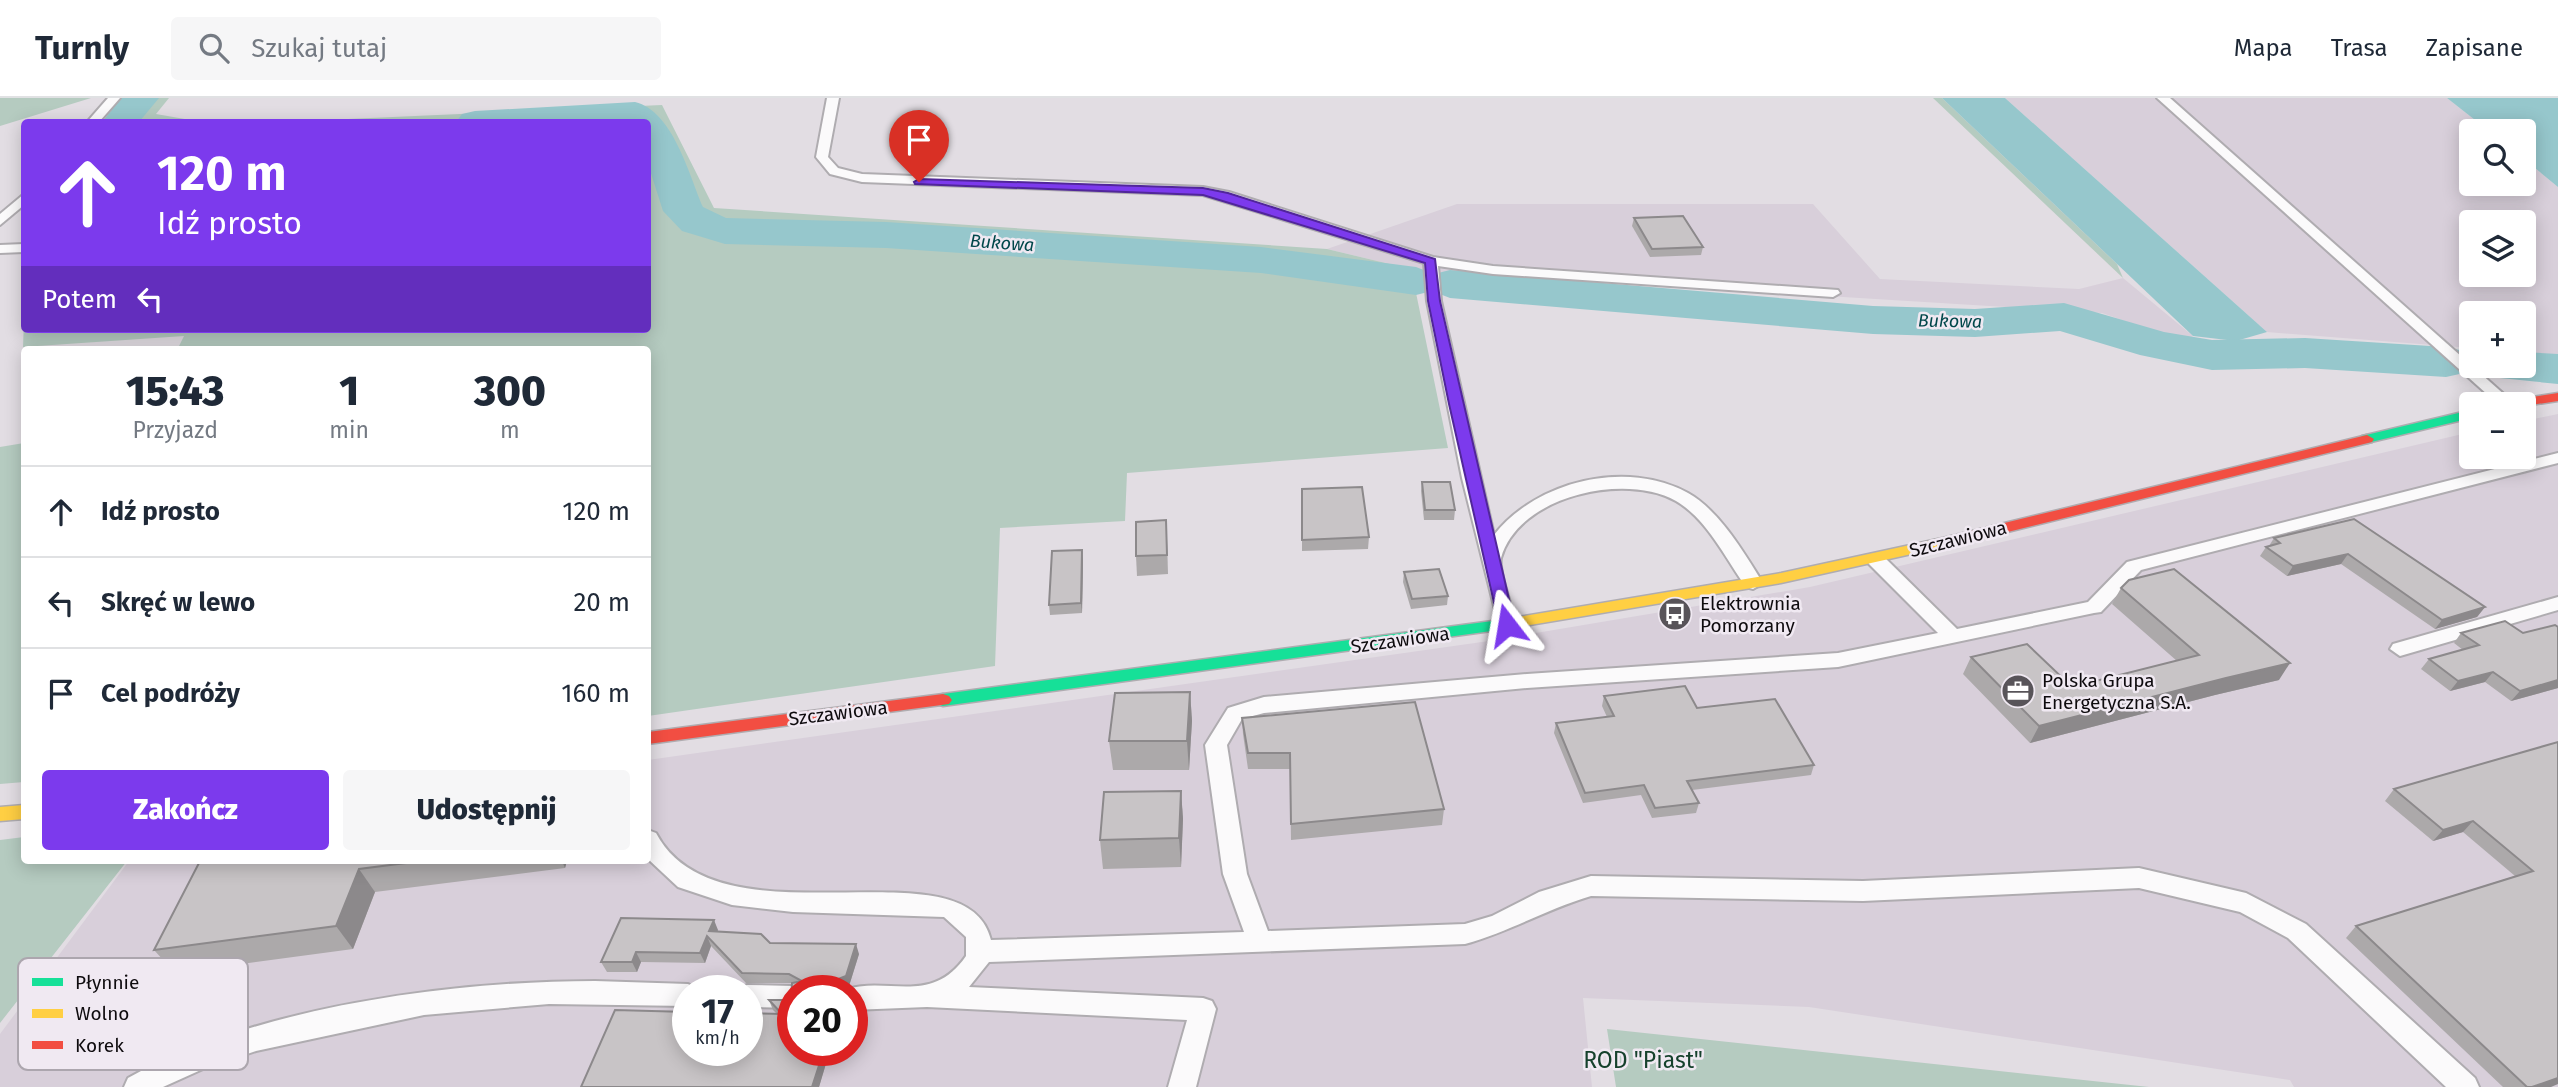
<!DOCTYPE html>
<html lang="pl">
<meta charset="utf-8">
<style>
:root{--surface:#fff;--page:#f6f6f7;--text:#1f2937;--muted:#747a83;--line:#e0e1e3;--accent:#7c3aed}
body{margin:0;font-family:"Fira Sans",sans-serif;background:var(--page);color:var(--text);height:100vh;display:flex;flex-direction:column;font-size:26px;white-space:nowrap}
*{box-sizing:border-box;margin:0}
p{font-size:23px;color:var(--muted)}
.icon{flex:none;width:38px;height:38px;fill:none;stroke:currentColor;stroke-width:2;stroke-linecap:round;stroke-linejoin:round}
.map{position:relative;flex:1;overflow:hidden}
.panel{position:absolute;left:21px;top:248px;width:630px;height:518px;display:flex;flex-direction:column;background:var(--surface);border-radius:7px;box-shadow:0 4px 18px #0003}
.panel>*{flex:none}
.hud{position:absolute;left:21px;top:21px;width:630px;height:214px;border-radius:7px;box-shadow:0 4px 18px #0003;background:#7c3aed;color:#fff;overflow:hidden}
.buttons{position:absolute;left:2459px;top:21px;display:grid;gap:14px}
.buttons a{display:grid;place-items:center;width:77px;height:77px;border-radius:7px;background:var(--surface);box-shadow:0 4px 18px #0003;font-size:35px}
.speed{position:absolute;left:672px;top:877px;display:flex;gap:14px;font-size:35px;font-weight:700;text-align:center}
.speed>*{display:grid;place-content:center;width:91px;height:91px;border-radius:50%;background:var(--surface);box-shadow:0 4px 18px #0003;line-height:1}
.speed small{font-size:18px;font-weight:400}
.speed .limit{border:10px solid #d22;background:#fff;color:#111}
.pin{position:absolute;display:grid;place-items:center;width:60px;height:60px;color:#fff;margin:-72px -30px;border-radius:50% 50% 50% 0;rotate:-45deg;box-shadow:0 0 7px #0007}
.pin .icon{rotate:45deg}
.me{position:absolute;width:77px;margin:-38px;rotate:346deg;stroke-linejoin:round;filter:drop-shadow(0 0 5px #0008)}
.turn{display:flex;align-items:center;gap:24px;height:147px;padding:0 21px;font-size:32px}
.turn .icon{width:91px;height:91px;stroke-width:2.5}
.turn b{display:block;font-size:49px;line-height:60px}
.then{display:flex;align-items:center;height:66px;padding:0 21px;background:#0003;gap:14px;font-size:26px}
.eta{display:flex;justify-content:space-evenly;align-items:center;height:119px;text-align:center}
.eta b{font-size:42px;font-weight:800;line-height:49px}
.action{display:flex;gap:14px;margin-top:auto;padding:14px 21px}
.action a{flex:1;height:80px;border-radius:7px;background:var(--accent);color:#fff;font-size:28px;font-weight:800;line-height:80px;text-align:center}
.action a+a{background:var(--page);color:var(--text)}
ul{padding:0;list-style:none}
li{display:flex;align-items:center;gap:21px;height:91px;padding:0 21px;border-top:2px solid var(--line)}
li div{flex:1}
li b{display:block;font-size:26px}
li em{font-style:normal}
header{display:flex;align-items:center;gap:42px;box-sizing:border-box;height:98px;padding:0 35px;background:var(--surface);border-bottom:2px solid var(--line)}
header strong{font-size:33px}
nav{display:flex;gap:38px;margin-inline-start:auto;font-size:24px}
.search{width:490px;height:63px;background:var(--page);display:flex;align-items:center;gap:18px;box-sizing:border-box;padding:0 24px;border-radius:7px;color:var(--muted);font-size:26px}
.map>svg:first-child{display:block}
</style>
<header>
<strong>Turnly</strong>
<div class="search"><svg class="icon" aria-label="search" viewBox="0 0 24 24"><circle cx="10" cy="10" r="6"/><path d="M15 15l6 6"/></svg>Szukaj tutaj</div>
<nav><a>Mapa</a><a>Trasa</a><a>Zapisane</a></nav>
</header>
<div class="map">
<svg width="2558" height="989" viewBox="0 0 2558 989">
<rect width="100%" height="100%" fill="#e2dde3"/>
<g fill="#d8cfda" fill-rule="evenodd">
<path d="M 2005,0 L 2447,0 L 2489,33 L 2471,33 L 2471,86 L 2524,86 L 2524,61 L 2558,89 L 2558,258 L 2524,255 L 2524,215 L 2471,215 L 2471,250 L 2267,234 ZM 2471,124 L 2524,124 L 2524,177 L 2471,177 Z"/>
<polygon points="1457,106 1813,106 1880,181 2079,191 2123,180 2193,238 2185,244 2102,215 1419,173 1327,151"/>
<path d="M 2558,316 L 2558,989 L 2294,989 L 2290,982 L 1809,909 L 1583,900 L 1592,989 L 0,989 L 0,936 L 129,763 L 648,763 L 648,662 L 1489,543 L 1810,489 L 2471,334 L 2471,359 L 2524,359 L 2524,323 ZM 688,892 L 747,892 L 747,952 L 688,952 ZM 793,892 L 852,892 L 852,952 L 793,952 Z"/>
</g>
<g fill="#b5cbc0">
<polygon points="0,0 91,0 0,28"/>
<polygon points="129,0 169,0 156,16 202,24 107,24"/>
<polygon points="1933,0 1942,0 2117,166 2123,180"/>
<polygon points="662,7 714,110 1327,151 1419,173 1415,190 1448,350 1127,375 1125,423 1000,430 995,568 648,618 648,252 177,252 184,238 23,249 24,222 24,231 648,231 648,24 604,24 595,20 520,24 281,24"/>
<polygon points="24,345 24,684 0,686 0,349"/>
<polygon points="24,739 24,763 127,763 0,925 0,742"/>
<polygon points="1607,931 2149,989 1616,989"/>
</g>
<g fill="#96c7cc">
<polygon points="1942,0 2005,0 2267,234 2236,243 2193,238"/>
<polygon points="2447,0 2558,0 2558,89 2524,61 2524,33 2489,33"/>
</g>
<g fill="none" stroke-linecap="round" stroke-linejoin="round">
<g fill="#96c7cc" fill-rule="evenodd">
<polygon points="121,0 159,0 139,24 102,24"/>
<path d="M 635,4 C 673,13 689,77 703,109 L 726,120 L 886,124 L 1261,149 L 1416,169 L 1434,176 L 1450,172 L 1873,208 L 1975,211 L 2064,205 L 2164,234 L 2212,242 L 2305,240 L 2446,249 L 2464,253 L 2471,264 L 2464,275 L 2446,279 L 2305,270 L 2212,272 L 2140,257 L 2060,233 L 1975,239 L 1873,236 L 1450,200 L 1432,193 L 1416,197 L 1261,175 L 886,150 L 725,146 L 682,133 L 663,113 L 648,66 L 648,24 L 456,24 L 462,16 L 475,13 Z"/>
<polygon points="2524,254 2558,256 2558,286 2490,279 2483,268 2524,268"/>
</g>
<defs>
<g id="lane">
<polygon points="108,0 120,0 99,24 87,24"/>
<path d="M 827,0 L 839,0 L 828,59 L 838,70 L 862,76 L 1203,89 L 1229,94 L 1433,159 L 1493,168 L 1838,192 L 1840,195 L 1833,199 L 1493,176 L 1438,168 L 1441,203 L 1494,437 C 1536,383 1627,361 1688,395 C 1720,413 1744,455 1763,485 L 1753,491 L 1746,489 C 1726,461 1707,421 1676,403 C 1625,374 1518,398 1501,460 C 1498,472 1513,513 1517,527 L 1514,532 L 1500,532 L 1462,380 L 1427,203 L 1424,165 L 1203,97 L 862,84 L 830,76 L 816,59 Z"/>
<polygon points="2157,0 2170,0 2515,306 2498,306"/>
<polygon points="24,96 24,107 0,127 0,116"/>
<polygon points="24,146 24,154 0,155 0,147"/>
<path d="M 2558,355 L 2558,365 L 2141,472 L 2101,514 L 2094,515 L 1838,569 L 1527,590 L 1264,615 L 1242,621 L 1227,647 L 1247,776 L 1268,833 L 1465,826 L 1492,818 L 1539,794 L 1591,778 L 1863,783 L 2139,770 L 2246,795 L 2306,826 L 2475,980 L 2479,989 L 2446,989 L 2288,840 L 2240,814 L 2139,790 L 1863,803 L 1591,798 C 1547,811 1509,834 1465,846 L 989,864 L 969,889 L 1203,900 L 1212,903 L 1216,911 L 1196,989 L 1168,989 L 1187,922 L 927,909 L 852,912 L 852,892 L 844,892 C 887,877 931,909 966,858 L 966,839 L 944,819 L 793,814 L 732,807 L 678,789 L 648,761 L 648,732 L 656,735 C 718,853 967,740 991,842 L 1244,834 L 1223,776 L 1205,647 L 1228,610 L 1264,599 L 1527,576 L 1838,555 L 1938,535 L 1869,466 L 1867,462 L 1869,458 L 1883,458 L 1957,531 L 2088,504 L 2127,464 Z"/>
<polygon points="2558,499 2558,512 2400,558 2390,551 2393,546"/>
<path d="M 595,883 L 688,886 L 699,892 L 688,892 L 688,908 L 549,906 L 424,917 L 256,953 L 203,971 L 163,989 L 124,989 L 128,980 C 256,909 450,883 595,883 Z"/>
<polygon points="747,887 793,888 803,892 793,892 793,910 747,909 747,892 737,892"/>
</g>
<g id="fast">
<polygon points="2471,312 2471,320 2367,345 2360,341 2362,338"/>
<polygon points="1500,522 1508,527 1506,531 943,608 937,606 934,602 937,598 943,596"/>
</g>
<g id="slow">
<polygon points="1947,439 1955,444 1952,447 1781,485 1500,532 1492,527 1500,522 1781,475"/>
<polygon points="24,707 24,721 0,723 0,709"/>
</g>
<g id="jam">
<polygon points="2558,295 2558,303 2524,308 2505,306 2512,302"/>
<polygon points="2367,337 2374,341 2372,344 1947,449 1939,444 1947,439"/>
<polygon points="943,596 949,598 952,602 949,606 648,646 648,634"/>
</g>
</defs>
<use href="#lane" stroke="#afacb0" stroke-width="4"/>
<use href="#fast" stroke="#afacb0" stroke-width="3"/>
<use href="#slow" stroke="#afacb0" stroke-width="3"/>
<use href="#jam" stroke="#afacb0" stroke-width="3"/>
<use href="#lane" fill="#fbfafb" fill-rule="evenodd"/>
<use href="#fast" fill="#16e098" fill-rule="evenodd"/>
<use href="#slow" fill="#ffcf43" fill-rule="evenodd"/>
<use href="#jam" fill="#f24e42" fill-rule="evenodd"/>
</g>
<g fill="#aca9aa">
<polygon points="1634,120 1703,149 1701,157 1650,159 1632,128"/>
<polygon points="1422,384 1455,412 1454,422 1424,422 1421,393"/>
<polygon points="1302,391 1369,439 1368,451 1302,453"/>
<polygon points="2354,421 2485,509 2477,519 2435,531 2341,466 2287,478 2260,458 2266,449 2269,448 2274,440"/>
<polygon points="1167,441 1168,476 1137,478 1136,458"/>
<polygon points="1082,452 1083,462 1082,515 1050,517 1049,507"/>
<polygon points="1404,474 1448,498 1447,507 1411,511 1403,484"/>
<polygon points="2121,490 2279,582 2215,597 2030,645 1963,576 1971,559 2072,589 2177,563 2112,506"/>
<polygon points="2461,535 2558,590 2511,603 2485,584 2450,593 2421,571 2429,561 2463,552 2454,545"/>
<polygon points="1190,594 1192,623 1189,672 1113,672 1109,643"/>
<polygon points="1604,598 1697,610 1814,667 1811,677 1692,692 1699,705 1696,715 1652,720 1641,697 1583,705 1554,635 1556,625 1607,619 1602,608"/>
<polygon points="1242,620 1444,711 1442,727 1291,742 1290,671 1248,671 1243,636"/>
<polygon points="2558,644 2551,989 2503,989 2346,840 2356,828 2515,778 2463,734 2433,743 2385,703 2394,691"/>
<polygon points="1181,693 1183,721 1181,769 1103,771 1100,742"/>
<polygon points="200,763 567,763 565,770 375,794 353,851 175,875 154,852"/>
<polygon points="718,832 717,833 770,845 859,856 849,888 846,889 793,952 830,952 819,989 581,989 777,916 773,912 769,902 791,902 792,885 746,885 711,848 705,865 641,864 637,874 607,874 601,864"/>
</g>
<g fill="#8c898b">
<polygon points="1082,452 1083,462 1082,515 1081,505"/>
<polygon points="2348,456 2341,466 2287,478 2293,468"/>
<polygon points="2485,509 2477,519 2435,531 2442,522"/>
<polygon points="2290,565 2279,582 2215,597 2030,645 2039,628 2226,580"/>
<polygon points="2493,574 2485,584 2450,593 2458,583"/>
<polygon points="2558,582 2558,590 2511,603 2520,593"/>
<polygon points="1190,594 1192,623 1189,672 1187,643"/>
<polygon points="1181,693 1183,721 1181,769 1179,740"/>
<polygon points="2473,723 2463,734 2433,743 2443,732"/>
<polygon points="562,763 567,763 565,770"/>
<polygon points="359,771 375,794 353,851 336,828"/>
<polygon points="714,822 718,832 714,843 709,833"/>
<polygon points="707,838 711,848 705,865 700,855"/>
<polygon points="856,846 859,856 849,888 846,889 847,892 842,892 838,881"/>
<polygon points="636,854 641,864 637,874 632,864"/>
<polygon points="824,952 830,952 819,989 812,989"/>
<polygon points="2558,980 2558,986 2551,989 2532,989"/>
</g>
<g fill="#c8c4c6" stroke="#8c898b" stroke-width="2">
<polygon points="1683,118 1703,149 1652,151 1634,120"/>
<polygon points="1422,384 1450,384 1455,412 1425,412"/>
<polygon points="1362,389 1369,439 1302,442 1302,391"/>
<polygon points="2354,421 2485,509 2442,522 2348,456 2293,468 2266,449 2280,445 2274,440"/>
<polygon points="1166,422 1167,457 1136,458 1136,424"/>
<polygon points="1082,452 1081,505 1049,507 1052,453"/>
<polygon points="1439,471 1448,498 1412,501 1404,474"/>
<polygon points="2174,471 2290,565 2226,580 2039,628 1971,559 2027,546 2072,589 2199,557 2121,490 2129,482"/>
<polygon points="2505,523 2523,535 2555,527 2558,529 2558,582 2520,593 2493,574 2458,583 2429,561 2479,547 2461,535"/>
<polygon points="1685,588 1697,610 1775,601 1814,667 1687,683 1699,705 1655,710 1644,687 1585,695 1556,625 1614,618 1604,598"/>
<polygon points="1190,594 1187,643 1109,643 1115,595"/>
<polygon points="1415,604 1444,711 1291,726 1290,655 1248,655 1242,620"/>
<polygon points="2558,644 2558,980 2532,989 2527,989 2356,828 2533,773 2473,723 2443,732 2394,691"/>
<polygon points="1181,693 1179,740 1100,742 1104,694"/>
<polygon points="200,763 422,763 359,771 336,828 154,852"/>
<polygon points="621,820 714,822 709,833 761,836 770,845 856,846 846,878 838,881 839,884 844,885 842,892 793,892 793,952 824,952 812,989 581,989 615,912 688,914 688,952 747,952 747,915 782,916 769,902 791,902 792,885 802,883 789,876 742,875 707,838 700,855 636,854 632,864 601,864"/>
</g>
<polygon fill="#7c3aed" stroke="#51269a" stroke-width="2" points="919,81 1203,90 1228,95 1435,161 1440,203 1515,527 1513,531 1507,533 1499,527 1449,306 1428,203 1425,165 1203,97 915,86 914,84"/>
<defs>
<symbol id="bus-disc" viewBox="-11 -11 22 22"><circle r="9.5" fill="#585459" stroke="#f0e9f2"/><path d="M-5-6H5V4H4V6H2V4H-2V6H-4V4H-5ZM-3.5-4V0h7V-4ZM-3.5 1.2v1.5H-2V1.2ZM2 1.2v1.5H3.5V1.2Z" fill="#fff"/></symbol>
<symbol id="office-disc" viewBox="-11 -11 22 22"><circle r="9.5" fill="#585459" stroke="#f0e9f2"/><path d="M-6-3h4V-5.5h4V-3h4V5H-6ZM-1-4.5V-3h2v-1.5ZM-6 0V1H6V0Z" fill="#fff"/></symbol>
</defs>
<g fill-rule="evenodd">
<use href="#bus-disc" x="1656" y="497" width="38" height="38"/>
<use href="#office-disc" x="1999" y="574" width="38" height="38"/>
</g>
<g text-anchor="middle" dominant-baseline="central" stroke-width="5" stroke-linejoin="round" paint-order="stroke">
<g font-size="18" font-style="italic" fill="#00474a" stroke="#f0e9f2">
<text transform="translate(1002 145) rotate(4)">Bukowa</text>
<text transform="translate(1950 223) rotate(1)">Bukowa</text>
</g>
<g font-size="19" fill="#0e0b0e" stroke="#f0e9f2">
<text transform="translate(1958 441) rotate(-14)">Szczawiowa</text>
<text transform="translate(1400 542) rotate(-8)">Szczawiowa</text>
<text transform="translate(838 615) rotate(-7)">Szczawiowa</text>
</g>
<g font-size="19" fill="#0e0b0e" stroke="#f0e9f2" text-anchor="start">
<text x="1700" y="505">Elektrownia<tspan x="1700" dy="22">Pomorzany</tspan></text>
<text x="2042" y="582">Polska Grupa<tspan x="2042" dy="22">Energetyczna S.A.</tspan></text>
</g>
<g font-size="23" fill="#16422d" stroke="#f0e9f2">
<text x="1643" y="962">ROD "Piast"</text>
</g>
</g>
<rect x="18" y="860" width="230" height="112" rx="10" fill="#f0e9f2" stroke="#aca6ae" stroke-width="2"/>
<rect x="32" y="880" width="31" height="8" fill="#16e098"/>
<rect x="32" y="911" width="31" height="9" fill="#ffcf43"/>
<rect x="32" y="943" width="31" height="8" fill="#f24e42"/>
<g font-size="19" fill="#0e0b0e">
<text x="75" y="891">Płynnie</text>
<text x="75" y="922">Wolno</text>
<text x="75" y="954">Korek</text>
</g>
</svg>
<div class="buttons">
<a><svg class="icon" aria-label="search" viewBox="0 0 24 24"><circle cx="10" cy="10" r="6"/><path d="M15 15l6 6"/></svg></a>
<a><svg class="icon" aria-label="layers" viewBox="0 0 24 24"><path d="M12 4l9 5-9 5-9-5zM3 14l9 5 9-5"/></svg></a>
<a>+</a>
<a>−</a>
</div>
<div class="speed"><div>17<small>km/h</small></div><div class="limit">20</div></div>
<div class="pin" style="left:919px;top:84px;background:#d93025"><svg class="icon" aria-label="arrive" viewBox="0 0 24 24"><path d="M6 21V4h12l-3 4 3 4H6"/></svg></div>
<svg class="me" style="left:1507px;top:527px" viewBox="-20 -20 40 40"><path d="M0-17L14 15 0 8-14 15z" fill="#7c3aed" stroke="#fff" stroke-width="4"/></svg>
<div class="hud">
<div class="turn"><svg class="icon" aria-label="ahead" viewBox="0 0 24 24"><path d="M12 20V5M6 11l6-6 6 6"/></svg><div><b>120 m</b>Idź prosto</div></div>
<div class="then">Potem<svg class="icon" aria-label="left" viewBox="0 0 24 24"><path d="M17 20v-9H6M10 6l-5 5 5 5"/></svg></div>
</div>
<section class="panel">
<div class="eta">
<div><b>15:43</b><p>Przyjazd</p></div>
<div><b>1</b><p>min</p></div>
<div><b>300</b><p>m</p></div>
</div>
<ul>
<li><svg class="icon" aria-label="ahead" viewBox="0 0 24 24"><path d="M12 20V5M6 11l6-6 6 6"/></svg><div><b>Idź prosto</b></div><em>120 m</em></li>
<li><svg class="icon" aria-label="left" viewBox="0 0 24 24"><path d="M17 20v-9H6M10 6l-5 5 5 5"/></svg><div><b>Skręć w lewo</b></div><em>20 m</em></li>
<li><svg class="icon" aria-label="arrive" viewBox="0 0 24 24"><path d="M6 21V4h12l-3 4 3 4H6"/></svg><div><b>Cel podróży</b></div><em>160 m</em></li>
</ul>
<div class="action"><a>Zakończ</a><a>Udostępnij</a></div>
</section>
</div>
